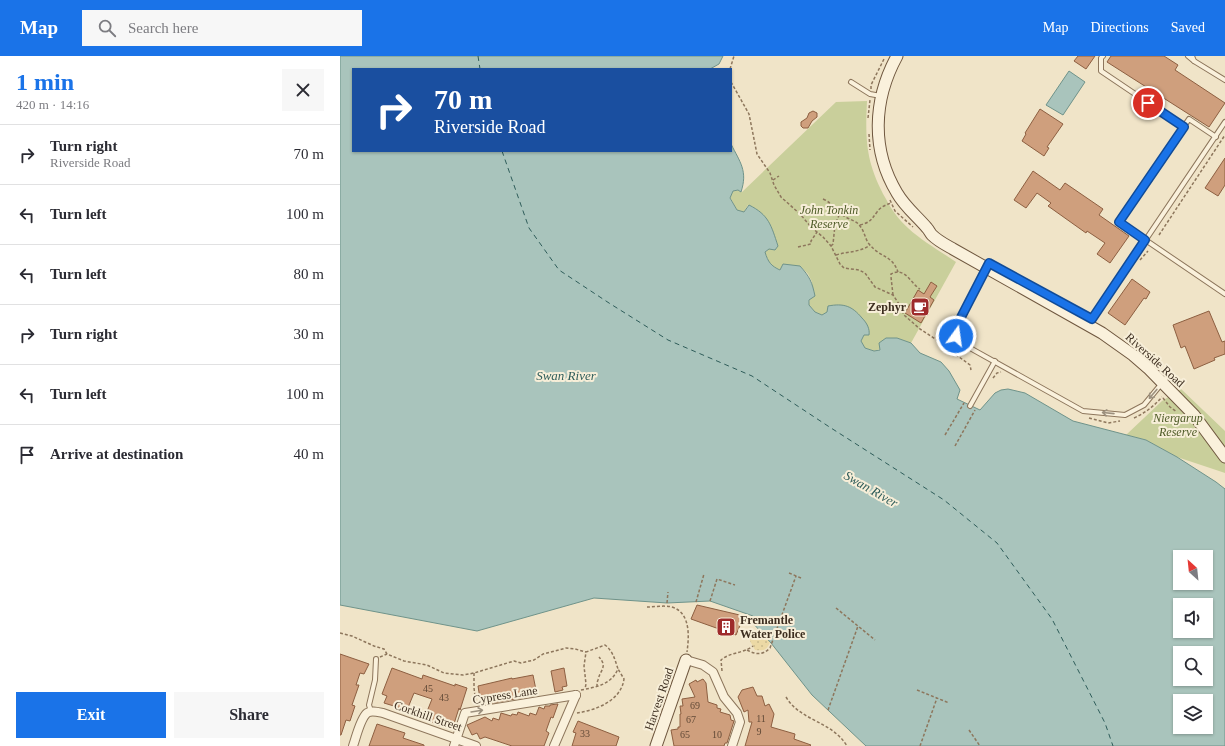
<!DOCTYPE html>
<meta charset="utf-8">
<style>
:root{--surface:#fff;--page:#f7f7f7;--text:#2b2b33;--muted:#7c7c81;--line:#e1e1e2;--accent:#1a73e8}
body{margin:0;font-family:Georgia,serif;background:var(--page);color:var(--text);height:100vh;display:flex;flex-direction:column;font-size:15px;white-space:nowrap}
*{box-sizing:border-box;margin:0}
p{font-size:13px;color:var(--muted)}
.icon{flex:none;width:22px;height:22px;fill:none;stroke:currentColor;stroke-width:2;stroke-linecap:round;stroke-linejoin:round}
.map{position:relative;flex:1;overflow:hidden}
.side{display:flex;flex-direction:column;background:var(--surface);width:340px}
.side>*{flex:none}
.hud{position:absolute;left:12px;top:12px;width:380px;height:84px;border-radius:0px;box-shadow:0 1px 3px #0004;background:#1a4fa0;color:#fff;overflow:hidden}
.needle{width:26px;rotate:333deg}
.buttons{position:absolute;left:833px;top:494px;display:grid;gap:8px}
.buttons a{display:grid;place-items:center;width:40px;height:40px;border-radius:0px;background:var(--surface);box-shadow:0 1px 3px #0004;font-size:20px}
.pin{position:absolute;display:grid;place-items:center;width:34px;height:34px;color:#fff;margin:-17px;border:2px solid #fff;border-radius:50%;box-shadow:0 1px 4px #0007}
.me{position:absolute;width:44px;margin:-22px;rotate:14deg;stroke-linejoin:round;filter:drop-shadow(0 0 3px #0008)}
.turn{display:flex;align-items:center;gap:14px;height:84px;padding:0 16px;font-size:18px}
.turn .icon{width:52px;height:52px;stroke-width:2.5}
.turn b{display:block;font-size:28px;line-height:34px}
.round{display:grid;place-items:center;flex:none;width:42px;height:42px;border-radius:0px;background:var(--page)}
.overview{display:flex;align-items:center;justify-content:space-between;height:68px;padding:0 16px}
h1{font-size:24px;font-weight:700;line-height:30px;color:var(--accent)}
.primary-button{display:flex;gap:8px;margin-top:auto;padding:8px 16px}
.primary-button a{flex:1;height:46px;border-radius:0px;background:var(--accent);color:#fff;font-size:16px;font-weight:700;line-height:46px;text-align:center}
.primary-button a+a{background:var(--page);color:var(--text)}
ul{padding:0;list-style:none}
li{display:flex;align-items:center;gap:12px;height:60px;padding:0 16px;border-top:1px solid var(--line)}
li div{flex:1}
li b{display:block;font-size:15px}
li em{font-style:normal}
header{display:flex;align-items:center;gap:24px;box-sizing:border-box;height:56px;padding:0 20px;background:var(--accent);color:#fff}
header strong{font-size:19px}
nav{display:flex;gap:22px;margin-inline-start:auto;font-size:14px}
.search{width:280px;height:36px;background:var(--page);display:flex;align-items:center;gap:10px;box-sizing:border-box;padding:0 14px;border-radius:0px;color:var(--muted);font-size:15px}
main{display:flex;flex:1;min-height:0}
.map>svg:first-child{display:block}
</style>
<header>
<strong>Map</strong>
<div class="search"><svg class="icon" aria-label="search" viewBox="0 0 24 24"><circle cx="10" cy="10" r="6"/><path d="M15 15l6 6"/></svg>Search here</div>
<nav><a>Map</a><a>Directions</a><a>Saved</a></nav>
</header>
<main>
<section class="side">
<div class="overview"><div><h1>1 min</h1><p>420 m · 14:16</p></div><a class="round"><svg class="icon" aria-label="close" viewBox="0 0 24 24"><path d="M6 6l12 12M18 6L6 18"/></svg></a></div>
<ul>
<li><svg class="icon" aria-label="right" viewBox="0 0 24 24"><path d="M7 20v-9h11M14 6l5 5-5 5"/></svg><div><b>Turn right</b><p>Riverside Road</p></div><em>70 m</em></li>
<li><svg class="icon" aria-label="left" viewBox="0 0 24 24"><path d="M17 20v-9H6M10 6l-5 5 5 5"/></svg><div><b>Turn left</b></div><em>100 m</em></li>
<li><svg class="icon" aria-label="left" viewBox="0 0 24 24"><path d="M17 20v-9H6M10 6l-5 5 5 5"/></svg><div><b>Turn left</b></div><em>80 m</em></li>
<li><svg class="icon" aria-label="right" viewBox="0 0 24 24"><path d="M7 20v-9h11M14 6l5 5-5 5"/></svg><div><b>Turn right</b></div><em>30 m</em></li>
<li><svg class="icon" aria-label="left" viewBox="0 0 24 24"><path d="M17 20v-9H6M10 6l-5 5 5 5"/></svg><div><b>Turn left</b></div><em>100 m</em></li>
<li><svg class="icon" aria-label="arrive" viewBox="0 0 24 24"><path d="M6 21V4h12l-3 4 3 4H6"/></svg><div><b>Arrive at destination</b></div><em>40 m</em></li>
</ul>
<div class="primary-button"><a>Exit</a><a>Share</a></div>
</section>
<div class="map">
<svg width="885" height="690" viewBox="0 0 885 690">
<defs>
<pattern id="sand-dots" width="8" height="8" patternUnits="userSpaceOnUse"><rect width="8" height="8" fill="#ecd9a5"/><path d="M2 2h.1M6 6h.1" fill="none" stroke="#cbbb8e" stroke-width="1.8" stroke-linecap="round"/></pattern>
</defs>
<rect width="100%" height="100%" fill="#f0e4c8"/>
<g fill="#c9cf9b">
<path d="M 527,45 C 525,85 526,107 546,143 C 551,153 559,164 568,172 C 582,185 600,195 616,206 L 571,287 L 557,282 L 540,293 L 534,295 L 525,292 L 521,285 L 524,279 L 488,257 L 482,259 L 475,256 L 469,249 L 472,226 L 468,218 L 460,210 C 442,214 431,218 425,196 L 428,193 L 408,149 L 404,156 L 397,154 L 390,141 L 393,135 L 398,134 L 402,136 L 496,46 Z"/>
<polygon points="841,333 885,375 885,417 837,401 806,384 786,379 822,345"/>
</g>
<path fill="url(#sand-dots)" d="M 420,576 L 430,586 C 427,594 424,595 415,594 L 410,585 L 410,582 Z"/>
<g fill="#a9c4bc" stroke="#6f938a" fill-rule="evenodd">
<path d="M 0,0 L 383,0 L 379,8 L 370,13 L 13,13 L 13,95 L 391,95 L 391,88 C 400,106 408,115 401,136 L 398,134 L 393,135 L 390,142 L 397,154 L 404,156 L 409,149 C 429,159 431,169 438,190 L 435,194 L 429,193 L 425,196 C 428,206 431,210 440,214 L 443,208 L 460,210 C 470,221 472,226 475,240 L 469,244 L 469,249 L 475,256 L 482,259 L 487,256 L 488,250 C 504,247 512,250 522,262 C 527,267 530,273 529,279 L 524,279 L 521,285 L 525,292 L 534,295 L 540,294 L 539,287 L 546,282 L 557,282 L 571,287 L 580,297 L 601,306 L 609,315 L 620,334 L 617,343 L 640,354 L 655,337 L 661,334 L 668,333 L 685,337 L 733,365 L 806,384 L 837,401 L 876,426 L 885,433 L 885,690 L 526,690 L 472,639 L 431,587 L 411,565 L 413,560 L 370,545 L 327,547 L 254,542 L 137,575 L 0,549 ZM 840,501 L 866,501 L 866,527 L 840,527 ZM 840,549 L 866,549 L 866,575 L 840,575 ZM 840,597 L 866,597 L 866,623 L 840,623 ZM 840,645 L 866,645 L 866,671 L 840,671 Z"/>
<polygon points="729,15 745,26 723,59 706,49"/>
</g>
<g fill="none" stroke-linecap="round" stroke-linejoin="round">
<g stroke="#2f5d5a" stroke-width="1" stroke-dasharray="5 4" stroke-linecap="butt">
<polyline points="138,0 140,13"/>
<polyline points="162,95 189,172 219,214 269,247 328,284 412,320 491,372 604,444 657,487 712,563 765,667 773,690"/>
</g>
</g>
<g fill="#cf9f7d" stroke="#8d5f41">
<polygon points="738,0 755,0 746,13 734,5"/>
<polygon points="771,0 824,0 838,9 835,14 885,47 869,71 767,6"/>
<polygon points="700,53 723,68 707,91 709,92 704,100 682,85 686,78 685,77"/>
<polygon points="473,55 477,57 477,61 472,65 468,72 463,72 461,70 461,66 467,62 469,57"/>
<polygon points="885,102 885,129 878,140 865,132"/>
<polygon points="693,115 720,134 725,127 763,153 759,159 789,180 770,207 757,198 765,187 747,175 746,177 708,150 711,147 697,137 686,152 674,144"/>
<polygon points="792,223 810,236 806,243 804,242 785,269 768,257"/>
<polygon points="591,226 597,230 590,241 594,244 581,267 565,257 578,234 584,238"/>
<polygon points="869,255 882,286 885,285 885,298 874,302 875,304 854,313 845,290 841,292 833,269"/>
<polygon points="357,549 404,560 396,579 351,563"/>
<polygon points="0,598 29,608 24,618 20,617 16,629 19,629 12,649 15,650 10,665 6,664 1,679 0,679"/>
<polygon points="52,612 82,623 83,619 115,630 115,628 127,632 120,654 119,652 113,671 105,668 104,671 84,663 92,643 74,637 67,654 44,647 47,640 42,638"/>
<polygon points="224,612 227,630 222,631 223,634 215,636 211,615"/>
<polygon points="193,619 197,639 141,649 138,630 172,622 172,623"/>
<polygon points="363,623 366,627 368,646 377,649 377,652 381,653 380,656 390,659 391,664 394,665 387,687 385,687 384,690 334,690 331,674 338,673 338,671 340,671 340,658 341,658 340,650 343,650 342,643 355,641 349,628 356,624 357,626"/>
<polygon points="413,631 417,640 422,640 425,650 429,648 434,658 431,671 455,678 454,683 471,689 470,690 405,690 412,666 409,666 408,654 404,656 398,641 402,634"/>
<polygon points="217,648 218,648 213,662 211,661 206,675 209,677 204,690 172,690 145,681 140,683 137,677 132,679 127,669 145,661 152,665 153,662 159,664 161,657 171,660 172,658 177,659 178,656 189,660 190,657 196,659 199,651 204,653 205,650 210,650 210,649"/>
<polygon points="238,665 279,681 276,690 232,690 236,677 233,676"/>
<polygon points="37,668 65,677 63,682 84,689 84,690 29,690"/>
</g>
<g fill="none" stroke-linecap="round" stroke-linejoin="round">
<defs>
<g id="lane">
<polyline points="763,0 761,2 761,15 844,71"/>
<polyline points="848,0 854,5"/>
<polyline points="852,0 854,5 885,24"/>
<polyline points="511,26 530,38 541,40"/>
<polyline points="876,81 849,63 779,166 885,238"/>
<polyline points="649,207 616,271 616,280 621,287 743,355 785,359 804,349 827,321"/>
<polyline points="749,268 885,66"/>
<polyline points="630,350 655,305"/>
<polyline points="31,655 29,649 35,624 36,603"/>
</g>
<g id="street">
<polyline points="346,604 363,609 373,616 384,641 397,657 400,666 392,690"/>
<path d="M 13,690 C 16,682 20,663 27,657 C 31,654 38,656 43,657 L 136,690"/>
<polyline points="114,690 125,657 236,639"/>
<polyline points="214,690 236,639"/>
</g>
<g id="secondary">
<path d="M 557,0 C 533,44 531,94 557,137 C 565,151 577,160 587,172 C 589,174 590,177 592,179 C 598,185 606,189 613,193 L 762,277 L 793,299 L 808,312 L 854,359 L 885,401"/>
<polyline points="316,690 346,604"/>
</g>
</defs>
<use href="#lane" stroke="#8d765c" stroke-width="6"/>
<use href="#street" stroke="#8d765c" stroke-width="10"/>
<use href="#secondary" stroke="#6f573f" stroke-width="13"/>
<g stroke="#8d765c" stroke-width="1.5" stroke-dasharray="3 2" stroke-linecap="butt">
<polyline points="390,13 394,0"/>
<polyline points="391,26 409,58 417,98 430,117 434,129 441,141 460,158 472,172 483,181 491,190 500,208 504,212 519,214 525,217 535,231 553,239 559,248 564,259 580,273 603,288 608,293 626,306 630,309 631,314"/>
<polyline points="531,33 531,29 544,3"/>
<polyline points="528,62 530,44"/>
<polyline points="529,78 530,94"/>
<polyline points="433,124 439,120"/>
<path d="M 483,143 C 494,148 496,155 504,160 C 510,164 517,165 520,170 C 525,176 525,184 530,189 C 541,202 552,199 558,216"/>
<polyline points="550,144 555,155 573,171"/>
<path d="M 520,169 C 531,166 531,164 537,156 C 540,151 546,149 551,147"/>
<polyline points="819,179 885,79"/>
<polyline points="491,190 493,188 495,169 500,157"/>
<polyline points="458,191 471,188 471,185 477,176"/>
<path d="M 496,199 C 508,195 519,197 530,189"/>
<polyline points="800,204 808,195"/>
<path d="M 553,239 L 551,221 L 551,218 C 565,210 571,228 580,233"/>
<polyline points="653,322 657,317 661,316"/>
<polyline points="823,342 830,351 837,356"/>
<polyline points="749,362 768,367 780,365"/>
<path d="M 794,362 C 805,357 814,350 822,341"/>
<polyline points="605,379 624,347"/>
<polyline points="615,390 635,354"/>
<polyline points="449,517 461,522"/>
<polyline points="370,545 377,523 395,529"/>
<polyline points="356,546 364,518"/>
<polyline points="327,547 328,536"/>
<path d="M 307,551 C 315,551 324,549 332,551 C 351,557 349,581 347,596"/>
<polyline points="496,552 535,584"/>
<polyline points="0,577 12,580 34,590 44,593 47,598 64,605 87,609 104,617 113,618 123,619 134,617 174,605 181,607 194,604 203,598 226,592 235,593 246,596"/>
<path d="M 407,594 C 416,599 423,599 430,592 L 456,520"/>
<polyline points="40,601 47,598"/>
<path d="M 382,615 L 381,604 C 390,596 402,598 413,590"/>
<polyline points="134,617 134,632 136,648"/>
<path d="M 257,631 C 257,628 257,626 258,624 C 260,614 268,611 259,601"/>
<path d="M 241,634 C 256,631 271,629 278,613 C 275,604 273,595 265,589 L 246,596 L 244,610 L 246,628 L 245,633"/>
<polyline points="577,634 609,647"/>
<path d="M 446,641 C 460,665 492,665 507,690"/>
<polyline points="488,654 518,570"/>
<path d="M 237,657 C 256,654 281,645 284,623 L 278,613"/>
<polyline points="629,674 640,690"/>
<polyline points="580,690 597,642"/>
</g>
<use href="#lane" stroke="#faf1dc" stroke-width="4"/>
<use href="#street" stroke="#faf1dc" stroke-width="8"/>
<use href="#secondary" stroke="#faf1dc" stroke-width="11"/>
</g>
<defs><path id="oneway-shaft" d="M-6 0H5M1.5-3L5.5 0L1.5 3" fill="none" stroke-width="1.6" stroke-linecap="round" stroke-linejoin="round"/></defs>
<g stroke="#9c907e">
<use href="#oneway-shaft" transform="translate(813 338) rotate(130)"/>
<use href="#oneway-shaft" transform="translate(768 357) rotate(-174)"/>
<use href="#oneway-shaft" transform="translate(137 655) rotate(-9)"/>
</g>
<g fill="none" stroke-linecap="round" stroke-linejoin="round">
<defs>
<polyline id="route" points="616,280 616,271 649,207 752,263 805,184 779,166 844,71 808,47"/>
</defs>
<use href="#route" stroke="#114b97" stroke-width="10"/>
<use href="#route" stroke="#1a73e8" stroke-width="7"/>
</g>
<defs>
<symbol id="cafe-square" viewBox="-11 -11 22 22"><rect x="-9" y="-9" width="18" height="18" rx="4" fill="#9e2a2b" stroke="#f7eed8"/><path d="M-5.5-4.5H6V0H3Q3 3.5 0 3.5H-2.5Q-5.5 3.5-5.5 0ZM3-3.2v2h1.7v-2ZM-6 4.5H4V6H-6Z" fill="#fff"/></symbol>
<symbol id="building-square" viewBox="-11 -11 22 22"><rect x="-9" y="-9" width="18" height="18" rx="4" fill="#9e2a2b" stroke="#f7eed8"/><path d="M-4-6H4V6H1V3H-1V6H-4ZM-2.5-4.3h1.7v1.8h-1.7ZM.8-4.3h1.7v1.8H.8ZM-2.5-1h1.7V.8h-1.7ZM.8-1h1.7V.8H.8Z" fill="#fff"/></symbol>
</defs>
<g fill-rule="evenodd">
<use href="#cafe-square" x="569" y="240" width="22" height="22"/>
<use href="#building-square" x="375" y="560" width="22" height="22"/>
</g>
<g text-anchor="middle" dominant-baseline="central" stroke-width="4" stroke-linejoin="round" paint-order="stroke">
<g font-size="10" fill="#624a37">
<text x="88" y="632">45</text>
<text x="104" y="641">43</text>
<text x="355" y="649">69</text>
<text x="421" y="662">11</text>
<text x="351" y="663">67</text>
<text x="419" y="675">9</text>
<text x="245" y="677">33</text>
<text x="345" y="678">65</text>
<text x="377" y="678">10</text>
</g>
<g font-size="12" font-style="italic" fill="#4d5a26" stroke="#f7eed8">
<text x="489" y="154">John Tonkin<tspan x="489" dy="14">Reserve</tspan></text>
<text x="838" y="362">Niergarup<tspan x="838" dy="14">Reserve</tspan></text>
</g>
<g font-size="12" font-weight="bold" fill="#3d2e20" stroke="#f7eed8" text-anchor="end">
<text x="566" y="251">Zephyr</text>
<text x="400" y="564" text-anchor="start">Fremantle<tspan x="400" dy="14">Water Police</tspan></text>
</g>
<g font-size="12" fill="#3d2e20" stroke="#f7eed8">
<text transform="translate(815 304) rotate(42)">Riverside Road</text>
<text transform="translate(165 639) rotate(-9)">Cypress Lane</text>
<text transform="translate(319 643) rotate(-71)">Harvest Road</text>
<text transform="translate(88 660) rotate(19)">Corkhill Street</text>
</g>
<g font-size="13" font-style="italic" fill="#2f5d5a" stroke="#f7eed8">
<text x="226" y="319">Swan River</text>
<text transform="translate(531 433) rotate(30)">Swan River</text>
</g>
</g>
</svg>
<div class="buttons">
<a><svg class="needle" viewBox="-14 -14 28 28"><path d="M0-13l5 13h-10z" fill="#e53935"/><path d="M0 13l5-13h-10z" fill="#7c7c81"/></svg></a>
<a><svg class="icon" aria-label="sound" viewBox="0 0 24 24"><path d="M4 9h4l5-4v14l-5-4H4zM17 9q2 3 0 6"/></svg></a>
<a><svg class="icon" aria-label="search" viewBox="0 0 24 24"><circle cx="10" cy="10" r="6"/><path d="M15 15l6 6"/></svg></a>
<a><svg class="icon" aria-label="layers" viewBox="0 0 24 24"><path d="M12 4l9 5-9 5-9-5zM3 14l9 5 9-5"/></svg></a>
</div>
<div class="pin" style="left:808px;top:47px;background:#d93025"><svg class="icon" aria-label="arrive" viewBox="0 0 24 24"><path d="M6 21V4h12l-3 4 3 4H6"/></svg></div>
<svg class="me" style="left:616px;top:280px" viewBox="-20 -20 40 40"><circle r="17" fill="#1a73e8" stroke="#fff" stroke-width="3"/><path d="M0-11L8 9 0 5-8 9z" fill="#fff"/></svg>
<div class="hud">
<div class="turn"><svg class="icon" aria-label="right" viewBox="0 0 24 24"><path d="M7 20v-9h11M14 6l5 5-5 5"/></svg><div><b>70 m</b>Riverside Road</div></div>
</div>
</div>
</main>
